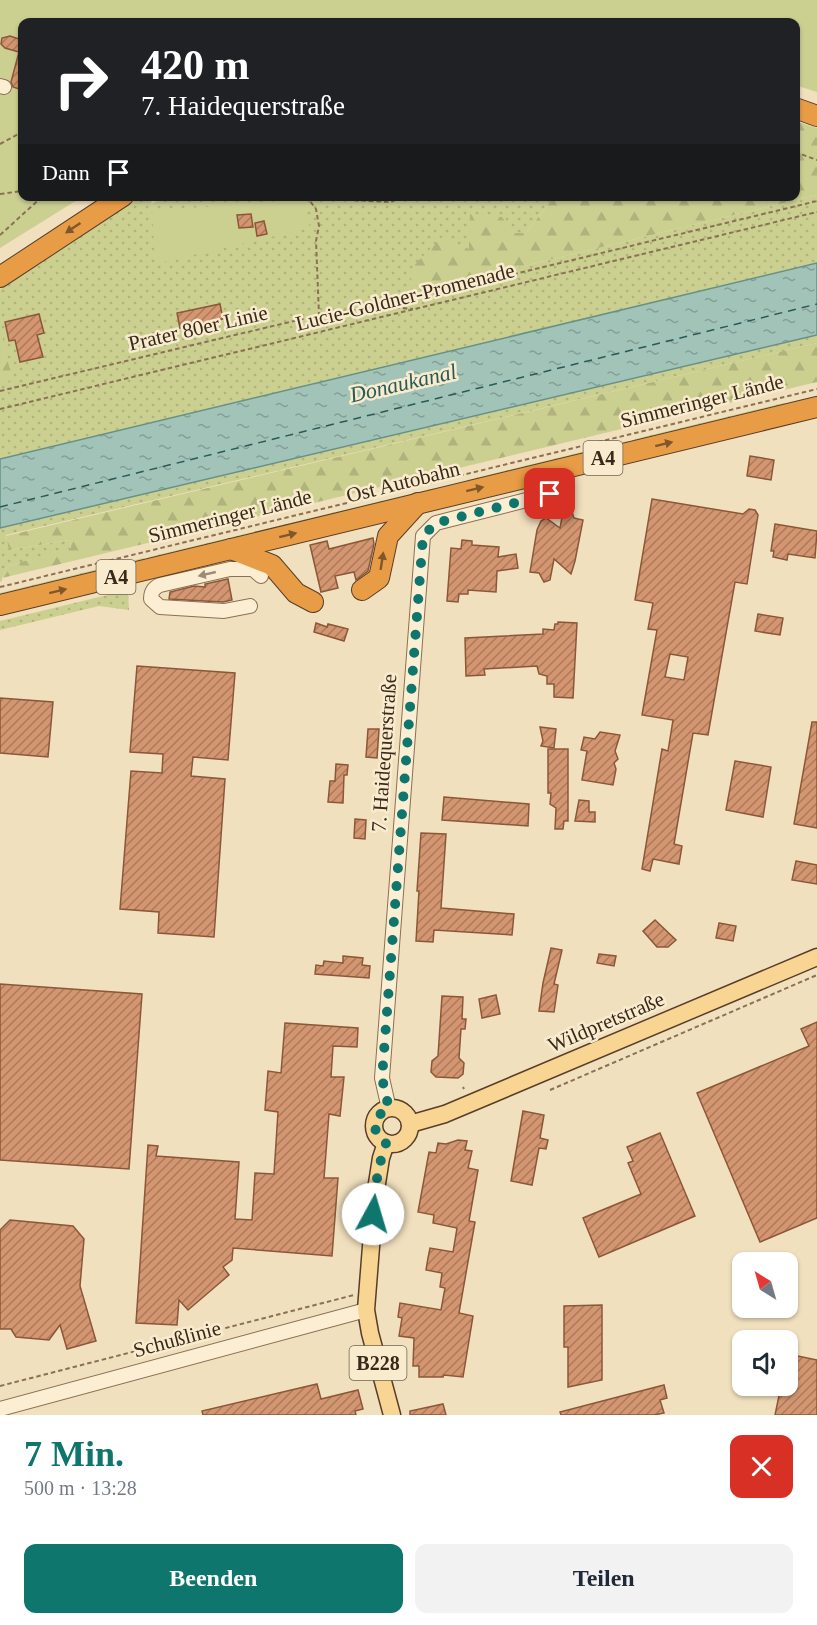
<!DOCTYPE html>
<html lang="de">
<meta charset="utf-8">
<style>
:root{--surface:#fff;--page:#f2f2f3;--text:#1f2937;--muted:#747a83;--accent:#0f766e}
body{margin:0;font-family:Georgia,serif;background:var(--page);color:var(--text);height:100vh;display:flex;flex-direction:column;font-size:22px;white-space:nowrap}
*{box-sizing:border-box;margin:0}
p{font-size:20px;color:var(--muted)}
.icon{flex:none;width:33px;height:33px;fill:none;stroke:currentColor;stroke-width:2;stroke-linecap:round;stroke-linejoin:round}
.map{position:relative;height:1415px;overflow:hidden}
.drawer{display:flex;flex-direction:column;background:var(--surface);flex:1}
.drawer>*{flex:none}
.guide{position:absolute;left:18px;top:18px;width:782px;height:183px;border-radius:12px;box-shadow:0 2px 4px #0004;background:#202124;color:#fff;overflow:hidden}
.needle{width:39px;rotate:323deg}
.controls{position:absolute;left:732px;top:1252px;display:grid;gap:12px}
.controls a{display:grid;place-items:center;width:66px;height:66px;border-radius:12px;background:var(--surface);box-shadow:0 2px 4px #0004;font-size:30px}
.pin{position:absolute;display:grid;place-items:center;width:51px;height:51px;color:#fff;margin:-26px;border-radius:12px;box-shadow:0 3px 9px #0006}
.me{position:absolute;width:66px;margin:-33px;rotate:6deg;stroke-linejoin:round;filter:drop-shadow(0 0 4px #0008)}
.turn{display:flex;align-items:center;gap:21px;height:126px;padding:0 24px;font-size:27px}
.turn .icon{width:78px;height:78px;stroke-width:2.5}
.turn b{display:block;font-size:42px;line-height:51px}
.then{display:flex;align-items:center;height:57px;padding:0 24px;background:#0003;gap:12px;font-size:22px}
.round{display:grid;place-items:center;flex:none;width:63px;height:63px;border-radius:12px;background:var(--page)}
.summary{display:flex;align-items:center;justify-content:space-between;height:102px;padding:0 24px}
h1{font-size:36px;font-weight:700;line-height:45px;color:var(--accent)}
.primary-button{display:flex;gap:12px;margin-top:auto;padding:12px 24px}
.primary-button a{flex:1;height:69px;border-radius:12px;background:var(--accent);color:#fff;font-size:24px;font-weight:700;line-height:69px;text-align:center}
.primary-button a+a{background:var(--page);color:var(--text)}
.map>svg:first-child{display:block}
</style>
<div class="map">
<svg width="817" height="1415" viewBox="0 0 817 1415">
<defs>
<pattern id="grass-dots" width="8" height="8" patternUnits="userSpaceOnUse" patternTransform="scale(1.5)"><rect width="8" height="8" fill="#cbd091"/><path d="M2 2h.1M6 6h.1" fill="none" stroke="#afb37c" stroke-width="1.8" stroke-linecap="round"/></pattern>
<pattern id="forest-firs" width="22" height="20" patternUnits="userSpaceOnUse" patternTransform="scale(1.5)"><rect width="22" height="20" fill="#cbd091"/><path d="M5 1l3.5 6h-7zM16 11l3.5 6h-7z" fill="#afb37c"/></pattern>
<pattern id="water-ripples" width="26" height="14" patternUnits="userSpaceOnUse" patternTransform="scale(1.5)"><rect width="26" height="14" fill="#a2c3b8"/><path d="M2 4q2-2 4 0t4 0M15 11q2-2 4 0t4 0" fill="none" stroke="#859e95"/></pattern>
<pattern id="building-hatch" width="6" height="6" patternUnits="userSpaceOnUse" patternTransform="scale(1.5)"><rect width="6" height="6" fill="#d39670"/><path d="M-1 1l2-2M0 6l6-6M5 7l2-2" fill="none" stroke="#ac7a5b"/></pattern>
</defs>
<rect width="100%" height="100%" fill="#f1e0be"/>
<g fill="url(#grass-dots)">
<polygon points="817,195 817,263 0,459 0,289 140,197 153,197 151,204 166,196 554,197 526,233 513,233 469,250 421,291"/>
<polygon points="817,335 817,343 6,535 9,550 70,540 71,549 7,566 2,578 2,581 0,582 0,528"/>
<path d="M 817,395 L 817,399 L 465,483 L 467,480 L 627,441 L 630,442 L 635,439 L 784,403 L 788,404 C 797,398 810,401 817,395 Z"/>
<polygon points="435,488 436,490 22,593 19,590 19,594 0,598 0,593 143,558 146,559 149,557"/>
<polygon points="128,590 129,610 99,606 0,630 0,621"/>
</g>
<g fill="url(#forest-firs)">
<polygon points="795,121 817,128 817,195 421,291 411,279 413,266 442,237 469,249 470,214 502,217 513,233 526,233 554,197 795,196"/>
<polygon points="0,325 12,380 0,383"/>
<polygon points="817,343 817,382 2,578 7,566 71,548 70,540 9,550 6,536"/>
</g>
<g fill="#cbd091">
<polygon points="0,0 817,0 817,92 795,85 795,22 22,22 22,196 82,197 0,248"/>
<polygon points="303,199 310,228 155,264 152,211"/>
</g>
<polygon fill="url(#water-ripples)" stroke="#689186" stroke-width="1.5" points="817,263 817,335 0,528 0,459"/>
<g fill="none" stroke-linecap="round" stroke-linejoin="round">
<polyline stroke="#295a56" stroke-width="1.5" stroke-dasharray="8 6" stroke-linecap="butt" points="0,507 817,304"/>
</g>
<g fill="url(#building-hatch)" stroke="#8c5739" stroke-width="1.5" fill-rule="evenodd">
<polygon points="10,36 22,40 22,90 13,87 11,82 19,52 5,48 1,44 2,38"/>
<polygon points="251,214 253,227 239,228 237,215"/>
<polygon points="264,221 267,234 257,236 255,223"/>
<polygon points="220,304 223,319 180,328 177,313"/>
<polygon points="39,314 44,333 37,335 43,357 20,362 15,340 9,341 5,322"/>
<polygon points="750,456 774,460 771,480 747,476"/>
<path d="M 652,499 L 743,514 L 749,509 L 755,510 L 758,515 L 747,584 L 735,582 L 708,735 L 693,733 L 674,844 L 682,846 L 679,864 L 653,859 L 650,871 L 642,869 L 662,749 L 668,751 L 673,720 L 642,715 L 657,630 L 648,629 L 653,603 L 635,600 ZM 670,654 L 688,657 L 684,680 L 665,677 Z"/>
<polygon points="567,510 572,512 574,518 583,520 575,561 571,574 554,559 550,580 544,582 539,573 530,572 537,530 541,521 546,518 560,528 563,512"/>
<polygon points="775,524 817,531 815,558 788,554 787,560 773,557 774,551 771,551"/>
<polygon points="373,538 374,544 368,571 356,580 354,572 335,576 338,588 321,592 310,545 327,541 329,549"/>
<polygon points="462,540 472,541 472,545 499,547 498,557 516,554 518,568 497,571 496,592 468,590 468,594 459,594 458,602 447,601 451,548 461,549"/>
<polygon points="228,579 232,600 223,602 169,599 170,592 194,586 205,587 205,584"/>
<polygon points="758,614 783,618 780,635 755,631"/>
<polygon points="558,622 577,623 573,698 554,697 554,684 547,684 547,676 539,674 537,666 484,669 485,675 466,676 465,638 543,634 543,629 554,630 555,624 558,624"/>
<polygon points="316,623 327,627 328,624 348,629 344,641 314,632"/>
<polygon points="137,666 235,673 228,760 193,757 191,776 225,779 214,937 158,933 159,912 120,909 131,771 162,773 163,754 130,752"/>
<polygon points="0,698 53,702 48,757 0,753"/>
<polygon points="812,722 817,722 817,828 794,824"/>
<polygon points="540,727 556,729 554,748 541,746 543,741"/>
<polygon points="368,729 379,729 377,758 366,757"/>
<polygon points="600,732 620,735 615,751 618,759 614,763 616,769 613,785 582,780 587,751 581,750 584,737 595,739"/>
<polygon points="548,749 568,749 568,821 564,821 563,829 555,829 556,808 550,804 551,793 548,793"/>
<polygon points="735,761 771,767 763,817 726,810"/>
<polygon points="336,764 348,765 347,775 344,775 343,803 328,802 330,781 335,781"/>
<polygon points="444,797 529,804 528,826 442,820"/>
<polygon points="579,800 589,801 589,812 595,812 595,822 575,821"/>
<polygon points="355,819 366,820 365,839 354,838"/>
<polygon points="421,833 446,834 441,908 514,914 512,935 434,930 433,942 416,941 419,891 417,891"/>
<polygon points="796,861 817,865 817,884 792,880"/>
<polygon points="655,920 676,940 668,947 657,947 643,931"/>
<polygon points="719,923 736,926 733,941 716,938"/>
<polygon points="551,948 562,950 554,984 558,985 554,1012 539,1011 543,983"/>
<polygon points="599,954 616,956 614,966 597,963"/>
<polygon points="343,956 363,958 362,965 370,966 369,978 315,974 316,965 323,966 324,961 343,963"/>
<polygon points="0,984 142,994 129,1169 0,1160"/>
<polygon points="496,995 500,1014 482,1018 479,999"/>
<polygon points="442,996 463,997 462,1019 466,1019 465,1029 461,1029 459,1058 464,1063 463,1074 458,1078 436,1077 431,1072 432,1061 438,1056"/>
<polygon points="817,1022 817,1218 760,1242 697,1093 809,1046 801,1029"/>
<polygon points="285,1023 358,1028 357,1047 333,1046 331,1077 344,1077 340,1116 329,1114 324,1178 338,1178 332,1256 233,1248 232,1260 223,1267 229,1275 188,1310 179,1300 177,1325 136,1323 148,1145 158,1146 156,1156 239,1162 235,1219 252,1220 255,1173 274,1174 278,1112 265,1110 268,1071 281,1073"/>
<polygon points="523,1111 544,1115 540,1138 548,1140 546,1149 539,1148 532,1185 511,1181"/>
<polygon points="660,1133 695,1216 599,1257 583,1218 641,1194 628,1163 633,1161 627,1147"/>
<polygon points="458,1140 467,1141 465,1150 472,1151 468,1168 478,1170 469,1221 475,1222 459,1313 473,1316 463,1377 444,1375 443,1377 419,1377 419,1366 413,1366 414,1338 399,1336 402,1318 398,1317 400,1303 441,1310 445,1288 440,1287 442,1273 426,1270 428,1258 430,1248 453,1252 457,1228 433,1223 434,1215 418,1212 429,1152 436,1153 438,1143 446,1144"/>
<polygon points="10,1220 73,1226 84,1239 80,1286 96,1341 67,1349 60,1325 49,1340 16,1337 11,1329 0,1329 0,1230"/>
<polygon points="602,1305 602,1380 568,1387 568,1347 564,1347 564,1306"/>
<polygon points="788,1354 817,1360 817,1415 775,1415 781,1386 788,1386"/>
<polygon points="317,1384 321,1399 358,1390 363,1409 355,1411 356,1415 203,1415 202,1411"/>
<polygon points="664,1385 667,1398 660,1400 664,1413 654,1415 561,1415 560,1412"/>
<polygon points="443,1404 446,1415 410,1415 410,1411"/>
</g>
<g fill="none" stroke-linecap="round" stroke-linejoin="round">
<defs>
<g id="minor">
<polyline points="0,86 4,87"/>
<path d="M 250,606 L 224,611 L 160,607 L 151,599 C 151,592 153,588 160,585 L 230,569 L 253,569 L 261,576"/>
<polyline points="389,1109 382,1078 423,536 436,523 550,494"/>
<polyline points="0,1409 366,1310"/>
</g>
<g id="major">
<circle cx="392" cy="1126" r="18"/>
<polyline points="410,1124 445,1114 817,957"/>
<polyline points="386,1143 381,1158 375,1196 366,1310 370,1333 392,1415"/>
</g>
<g id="highway">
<polyline points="795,108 817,116"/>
<polyline points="0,277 123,196"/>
<polyline points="231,549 272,565 296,593 313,602"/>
<polyline points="362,590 379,578 388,536 418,503"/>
<polyline points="0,605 817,407"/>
</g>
</defs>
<use href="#minor" stroke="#8b7055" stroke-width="16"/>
<use href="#major" stroke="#583e2a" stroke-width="19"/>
<use href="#highway" stroke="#583e2a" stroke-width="22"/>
<g stroke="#8b7055" stroke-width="2" stroke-dasharray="4.5 3" stroke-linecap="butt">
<polyline points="0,144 22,132"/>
<polyline points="795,152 817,160"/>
<polyline points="0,194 22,191"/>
<polyline points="306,196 316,209 319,226 316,241 319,315"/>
<polyline points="309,198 391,202 403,196"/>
<polyline points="0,235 43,196"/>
<polyline points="382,306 817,201"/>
<polyline points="0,391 319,315 382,306 413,309"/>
<polyline points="0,409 817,212"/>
<polyline points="0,587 817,389"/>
<polyline points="463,1087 464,1089"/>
<polyline points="550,1090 817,975"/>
<polyline points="389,1218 390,1218"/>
<polyline points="0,1386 354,1295"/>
</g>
<use href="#minor" stroke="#fceed2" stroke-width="14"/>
<use href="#major" stroke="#f8d592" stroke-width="16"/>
<use href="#highway" stroke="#e99c46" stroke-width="20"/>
</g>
<defs><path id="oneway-solid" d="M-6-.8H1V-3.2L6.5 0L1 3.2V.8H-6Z" transform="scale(1.5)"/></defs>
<g fill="#7f572c">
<use href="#oneway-solid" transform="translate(73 228) rotate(146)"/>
<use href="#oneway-solid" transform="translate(664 444) rotate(-14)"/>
<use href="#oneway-solid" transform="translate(475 489) rotate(-14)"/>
<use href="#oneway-solid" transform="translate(288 535) rotate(-14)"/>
<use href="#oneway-solid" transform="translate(382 561) rotate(-81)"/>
<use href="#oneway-solid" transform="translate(58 591) rotate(-14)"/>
</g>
<use fill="#9a8c76" href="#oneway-solid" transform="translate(207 574) rotate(167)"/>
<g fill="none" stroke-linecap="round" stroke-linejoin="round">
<polyline stroke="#0f766e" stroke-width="10" stroke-dasharray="0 18" points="373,1214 378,1170 386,1143 379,1138 374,1126 379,1115 389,1109 382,1078 423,536 436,523 550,494"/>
</g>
<g text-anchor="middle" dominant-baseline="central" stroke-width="5" stroke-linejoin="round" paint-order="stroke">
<g fill="#f8ebce" stroke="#726351" stroke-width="1.5">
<rect x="583.5" y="441" width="39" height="34" rx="4.5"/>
<rect x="96.5" y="560" width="39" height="34" rx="4.5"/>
<rect x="349.5" y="1346" width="57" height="34" rx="4.5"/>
</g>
<g font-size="20" font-weight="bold" fill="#39291b">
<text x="603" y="458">A4</text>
<text x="116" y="577">A4</text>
<text x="378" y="1363">B228</text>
</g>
<g font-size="21" fill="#39291b" stroke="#f8ebce">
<text transform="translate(405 297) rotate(-14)">Lucie-Goldner-Promenade</text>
<text transform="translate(198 328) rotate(-13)">Prater 80er Linie</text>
<text transform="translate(702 401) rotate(-14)">Simmeringer Lände</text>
<text transform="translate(403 482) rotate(-14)">Ost Autobahn</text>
<text transform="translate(230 516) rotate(-14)">Simmeringer Lände</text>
<text transform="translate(384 753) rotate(-86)">7. Haidequerstraße</text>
<text transform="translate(606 1022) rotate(-23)">Wildpretstraße</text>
<text transform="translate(177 1339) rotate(-15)">Schußlinie</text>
</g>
<g font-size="22" font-style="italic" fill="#295a56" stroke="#f8ebce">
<text transform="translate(403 383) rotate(-13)">Donaukanal</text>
</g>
</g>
</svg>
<div class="controls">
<a><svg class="needle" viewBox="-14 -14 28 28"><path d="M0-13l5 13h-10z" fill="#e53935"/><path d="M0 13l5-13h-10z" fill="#747a83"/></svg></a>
<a><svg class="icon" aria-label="sound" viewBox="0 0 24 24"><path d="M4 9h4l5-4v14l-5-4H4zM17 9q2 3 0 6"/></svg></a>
</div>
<div class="pin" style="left:550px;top:494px;background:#d93025"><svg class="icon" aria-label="arrive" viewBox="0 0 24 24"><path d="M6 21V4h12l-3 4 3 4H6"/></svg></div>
<svg class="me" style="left:373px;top:1214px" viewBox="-20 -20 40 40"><circle r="19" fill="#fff"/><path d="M0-13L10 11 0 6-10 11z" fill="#0f766e"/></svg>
<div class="guide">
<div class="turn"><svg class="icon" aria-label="right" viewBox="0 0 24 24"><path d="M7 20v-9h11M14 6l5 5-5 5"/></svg><div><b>420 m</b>7. Haidequerstraße</div></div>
<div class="then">Dann<svg class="icon" aria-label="arrive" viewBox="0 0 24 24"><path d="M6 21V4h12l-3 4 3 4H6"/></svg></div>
</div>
</div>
<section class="drawer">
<div class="summary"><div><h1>7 Min.</h1><p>500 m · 13:28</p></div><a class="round" style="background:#d93025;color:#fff"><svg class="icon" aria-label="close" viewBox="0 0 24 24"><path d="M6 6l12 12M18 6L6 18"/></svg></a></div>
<div class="primary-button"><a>Beenden</a><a>Teilen</a></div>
</section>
